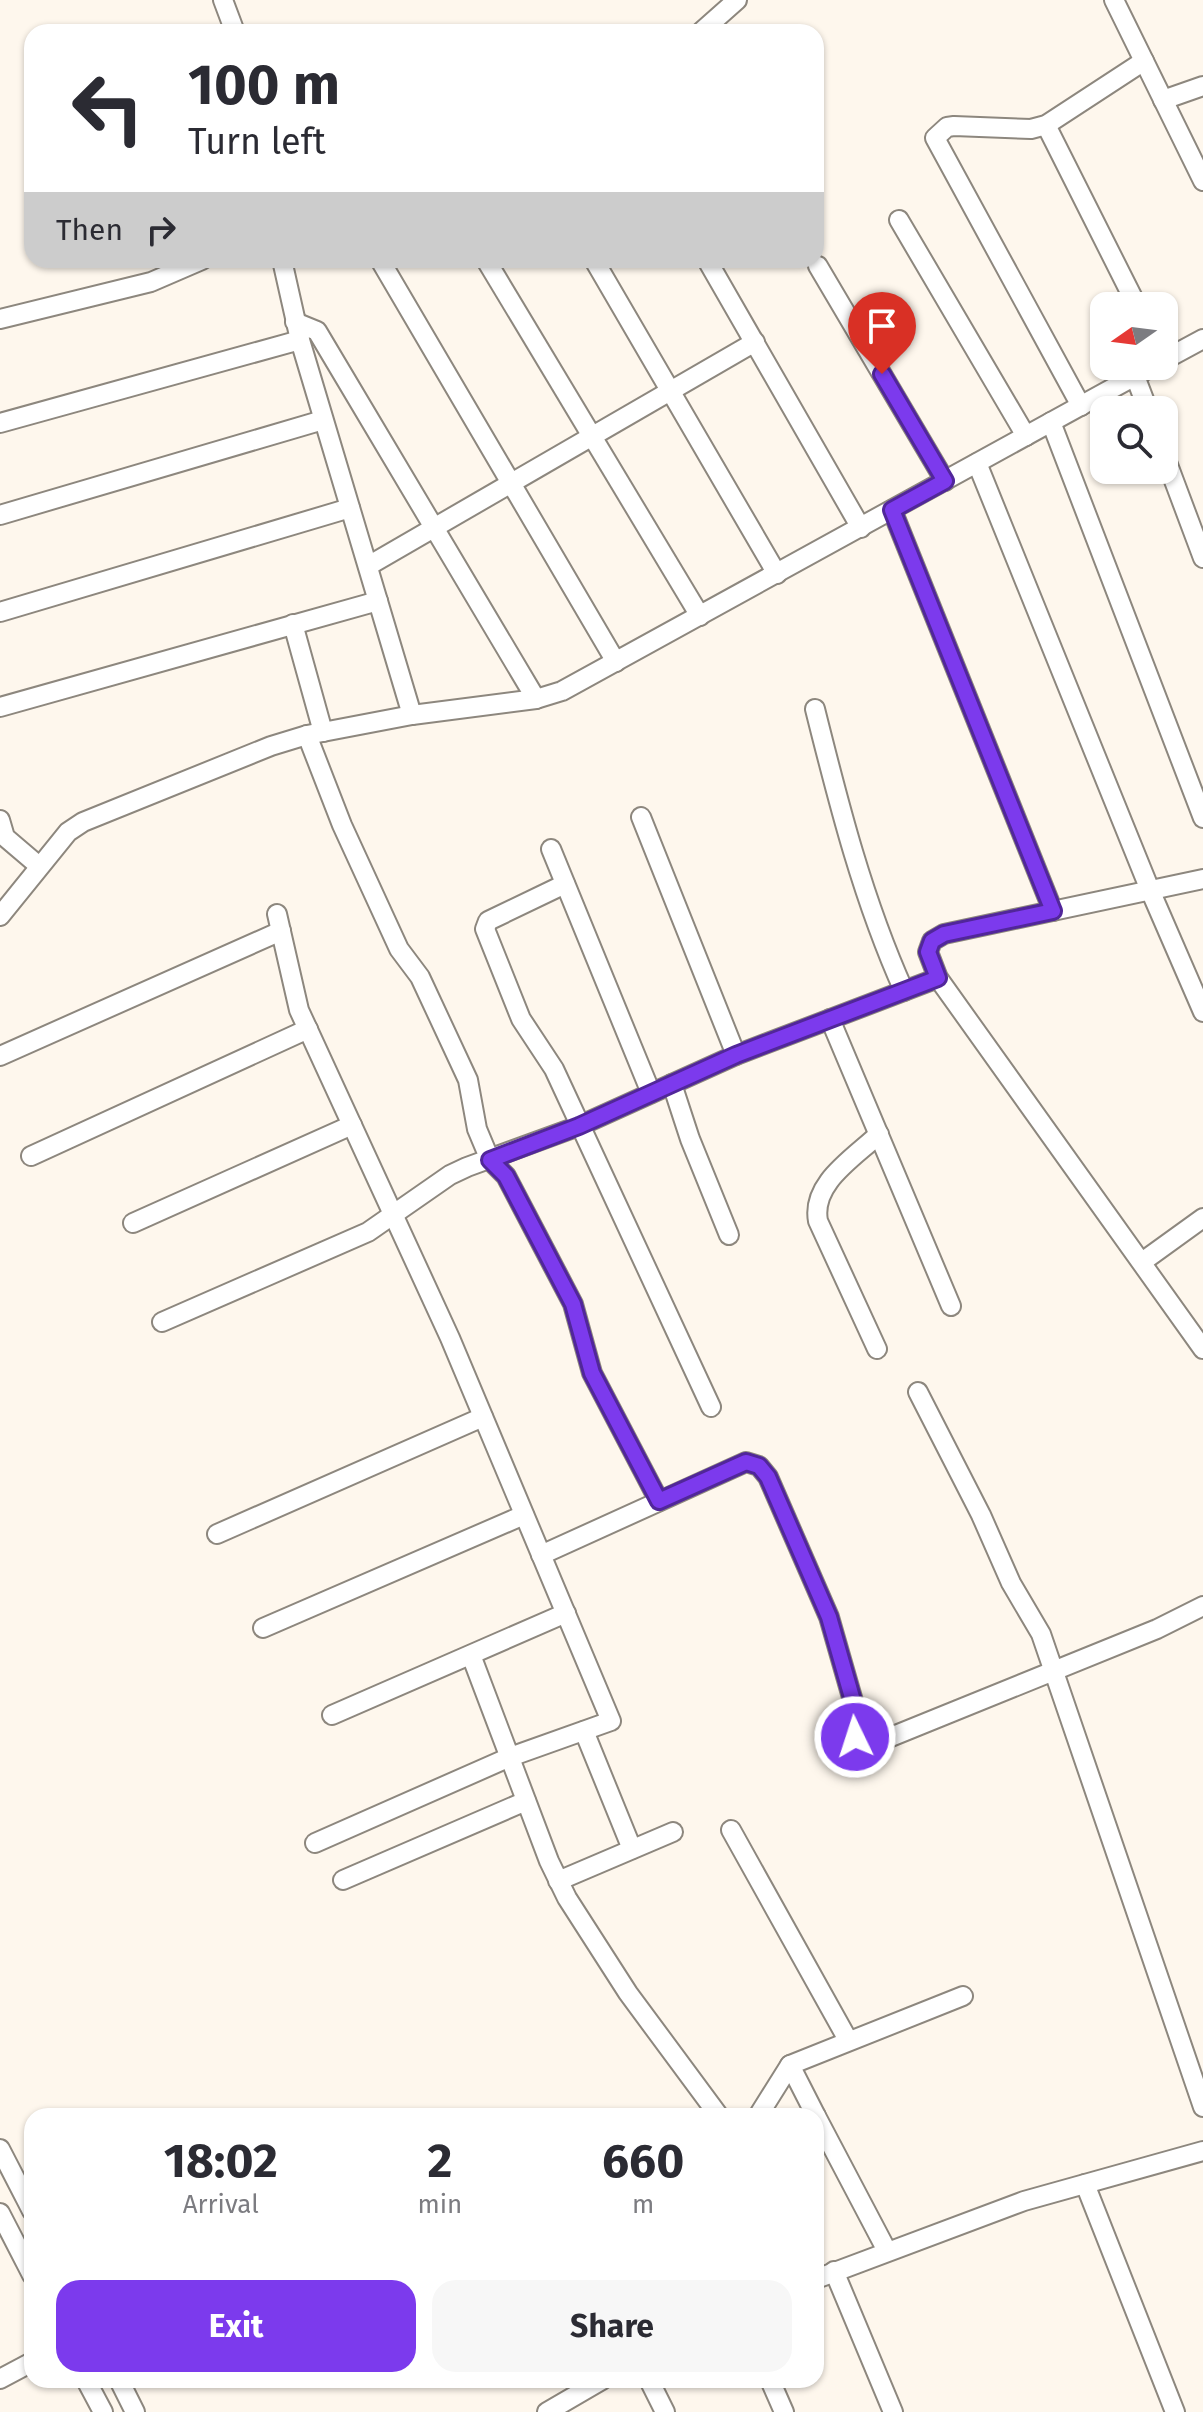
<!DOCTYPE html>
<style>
:root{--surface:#fff;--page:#f7f7f7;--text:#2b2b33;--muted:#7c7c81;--accent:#7c3aed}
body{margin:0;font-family:"Fira Sans",sans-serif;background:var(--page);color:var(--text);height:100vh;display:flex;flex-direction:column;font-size:30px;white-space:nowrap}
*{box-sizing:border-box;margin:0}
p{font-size:26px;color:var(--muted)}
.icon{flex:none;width:44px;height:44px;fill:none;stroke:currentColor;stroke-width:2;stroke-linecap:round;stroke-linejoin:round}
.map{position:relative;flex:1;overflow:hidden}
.drawer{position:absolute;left:24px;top:2108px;width:800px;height:280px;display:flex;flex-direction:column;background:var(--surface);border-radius:24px;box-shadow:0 2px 6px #0004}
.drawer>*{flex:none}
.hud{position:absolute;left:24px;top:24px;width:800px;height:244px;border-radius:24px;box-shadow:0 2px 6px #0004;background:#fff;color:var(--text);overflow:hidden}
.needle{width:52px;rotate:256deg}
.buttons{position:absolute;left:1090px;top:292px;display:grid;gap:16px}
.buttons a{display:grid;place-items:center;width:88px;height:88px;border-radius:16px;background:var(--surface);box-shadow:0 2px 6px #0004;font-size:40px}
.pin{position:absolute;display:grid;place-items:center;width:68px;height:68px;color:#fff;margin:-82px -34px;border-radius:50% 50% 50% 0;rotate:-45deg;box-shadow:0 0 8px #0007}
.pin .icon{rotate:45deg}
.me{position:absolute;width:88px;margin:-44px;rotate:356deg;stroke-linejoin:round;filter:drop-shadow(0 0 6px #0008)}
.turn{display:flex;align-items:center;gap:28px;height:168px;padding:0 32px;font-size:36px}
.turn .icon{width:104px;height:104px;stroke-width:2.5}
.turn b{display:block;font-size:56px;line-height:68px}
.then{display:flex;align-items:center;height:76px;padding:0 32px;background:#0003;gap:16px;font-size:30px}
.eta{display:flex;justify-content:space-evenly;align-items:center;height:136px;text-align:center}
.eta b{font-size:48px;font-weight:700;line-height:56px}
.primary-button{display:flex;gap:16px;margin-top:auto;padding:16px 32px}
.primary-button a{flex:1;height:92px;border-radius:24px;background:var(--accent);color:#fff;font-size:32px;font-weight:700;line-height:92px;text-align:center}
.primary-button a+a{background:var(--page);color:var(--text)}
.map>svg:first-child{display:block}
</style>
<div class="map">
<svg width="1203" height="2412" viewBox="0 0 1203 2412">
<rect width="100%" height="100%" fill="#fef7ed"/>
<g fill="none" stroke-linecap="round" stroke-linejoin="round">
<defs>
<g id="minor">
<polyline points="223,0 235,32"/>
<polyline points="1114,0 1203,181"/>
<polyline points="701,32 737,0"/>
<polyline points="1163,100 1203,86"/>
<polyline points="1046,125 1137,306"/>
<polyline points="899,220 1026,436"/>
<polyline points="282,260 300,340 412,715"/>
<polyline points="380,260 616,662"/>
<polyline points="486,260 700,616"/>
<polyline points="594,260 777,574"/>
<polyline points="707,260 861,528"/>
<polyline points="818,266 945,481"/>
<polyline points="0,319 151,282 202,260"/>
<polyline points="295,322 317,331 536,699"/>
<polyline points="1164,360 1203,339"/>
<polyline points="1135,376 1148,410"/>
<polyline points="1081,406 935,138 947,127 954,126 1031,129 1046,125 1144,61"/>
<polyline points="1051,422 1203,818"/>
<polyline points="0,423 300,340"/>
<polyline points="1164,454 1203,558"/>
<polyline points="977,463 1150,890 1203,1012"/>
<polyline points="892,510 1053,911"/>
<polyline points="0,515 323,420"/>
<polyline points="368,566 755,342"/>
<polyline points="0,612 350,508"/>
<polyline points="293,624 323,732"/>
<polyline points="0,707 378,601"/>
<path d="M 815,709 C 839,805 863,900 904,991"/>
<polyline points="307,735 342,825 399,949 420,977 468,1080 477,1129 490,1160 506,1176 573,1304 592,1373 659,1501"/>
<polyline points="641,817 736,1055"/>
<polyline points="0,820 5,837 39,866"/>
<polyline points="551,849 651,1093"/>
<polyline points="1203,879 944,934 932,941 928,952 938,978 1203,1349"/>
<polyline points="565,884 488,921 485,929 521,1019 554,1069 711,1407"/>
<polyline points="277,914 299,1010 450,1338 611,1721 510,1757 315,1843"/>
<polyline points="0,916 68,832 83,822 271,746 307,735 412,715 536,699 562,691 1153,366"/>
<polyline points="830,1019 951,1306"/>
<polyline points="0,1056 281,931"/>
<polyline points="672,1084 690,1139 729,1235"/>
<polyline points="31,1156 308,1029"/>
<polyline points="133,1223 352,1125"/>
<polyline points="1142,1262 1203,1218"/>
<polyline points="162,1322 368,1232 450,1175 467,1167 579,1126 736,1055 938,978"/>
<path d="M 877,1349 L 818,1221 C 811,1183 854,1158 879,1134"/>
<polyline points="918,1392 981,1515 1011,1583 1041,1634 1203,2107"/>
<polyline points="217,1534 483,1417"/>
<polyline points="541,1555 746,1462 759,1466 768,1477 829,1617 853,1701 852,1725 855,1737 871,1745 1157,1629 1203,1606"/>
<polyline points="263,1628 524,1515"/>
<polyline points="471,1655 549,1861 567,1898 628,1993 719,2116"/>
<polyline points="332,1715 566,1613"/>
<polyline points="584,1731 632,1849"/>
<polyline points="731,1830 848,2040"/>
<polyline points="343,1880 526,1801"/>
<polyline points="558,1881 673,1832"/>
<polyline points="790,2065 816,2116"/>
<polyline points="758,2116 790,2065 963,1996"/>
<polyline points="816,2116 887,2251"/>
<polyline points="0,2149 32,2211"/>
<polyline points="1085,2184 1175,2412"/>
<polyline points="0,2213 32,2275"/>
<polyline points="834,2271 893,2412"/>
<polyline points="816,2279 1024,2201 1203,2151"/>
<polyline points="0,2379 32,2362"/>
<polyline points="86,2380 103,2412"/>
<polyline points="119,2380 135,2412"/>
<polyline points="649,2380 665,2412"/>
<polyline points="770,2380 784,2412"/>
<polyline points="547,2412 602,2380"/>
</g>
</defs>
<use href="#minor" stroke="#8d877e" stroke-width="22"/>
<use href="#minor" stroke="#fff" stroke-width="18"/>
</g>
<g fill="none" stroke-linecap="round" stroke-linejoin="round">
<defs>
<polyline id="route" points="855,1737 852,1725 853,1701 829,1617 768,1477 759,1466 746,1462 659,1501 592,1373 573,1304 506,1176 490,1160 579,1126 736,1055 938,978 928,952 932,941 944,934 1053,911 892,510 945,481 882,374"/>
</defs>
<use href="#route" stroke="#51269a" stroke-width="20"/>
<use href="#route" stroke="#7c3aed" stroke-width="14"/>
</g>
</svg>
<div class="buttons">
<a><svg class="needle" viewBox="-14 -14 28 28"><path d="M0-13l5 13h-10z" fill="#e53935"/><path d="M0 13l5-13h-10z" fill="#7c7c81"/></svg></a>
<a><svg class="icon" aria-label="search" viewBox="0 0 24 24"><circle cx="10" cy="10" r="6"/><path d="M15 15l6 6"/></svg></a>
</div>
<div class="pin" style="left:882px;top:374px;background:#d93025"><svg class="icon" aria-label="arrive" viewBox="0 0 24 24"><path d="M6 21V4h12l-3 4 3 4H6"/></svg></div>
<svg class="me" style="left:855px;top:1737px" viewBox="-20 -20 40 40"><circle r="17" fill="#7c3aed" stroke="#fff" stroke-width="3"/><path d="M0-11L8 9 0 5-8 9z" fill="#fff"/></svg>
<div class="hud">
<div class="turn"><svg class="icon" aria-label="left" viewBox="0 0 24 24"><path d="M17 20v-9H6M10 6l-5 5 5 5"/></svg><div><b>100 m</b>Turn left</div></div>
<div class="then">Then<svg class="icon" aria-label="right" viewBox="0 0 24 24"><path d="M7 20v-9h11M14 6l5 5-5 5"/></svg></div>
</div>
<section class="drawer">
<div class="eta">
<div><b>18:02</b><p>Arrival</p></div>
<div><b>2</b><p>min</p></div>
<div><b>660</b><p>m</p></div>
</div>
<div class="primary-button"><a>Exit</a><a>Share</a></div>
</section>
</div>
